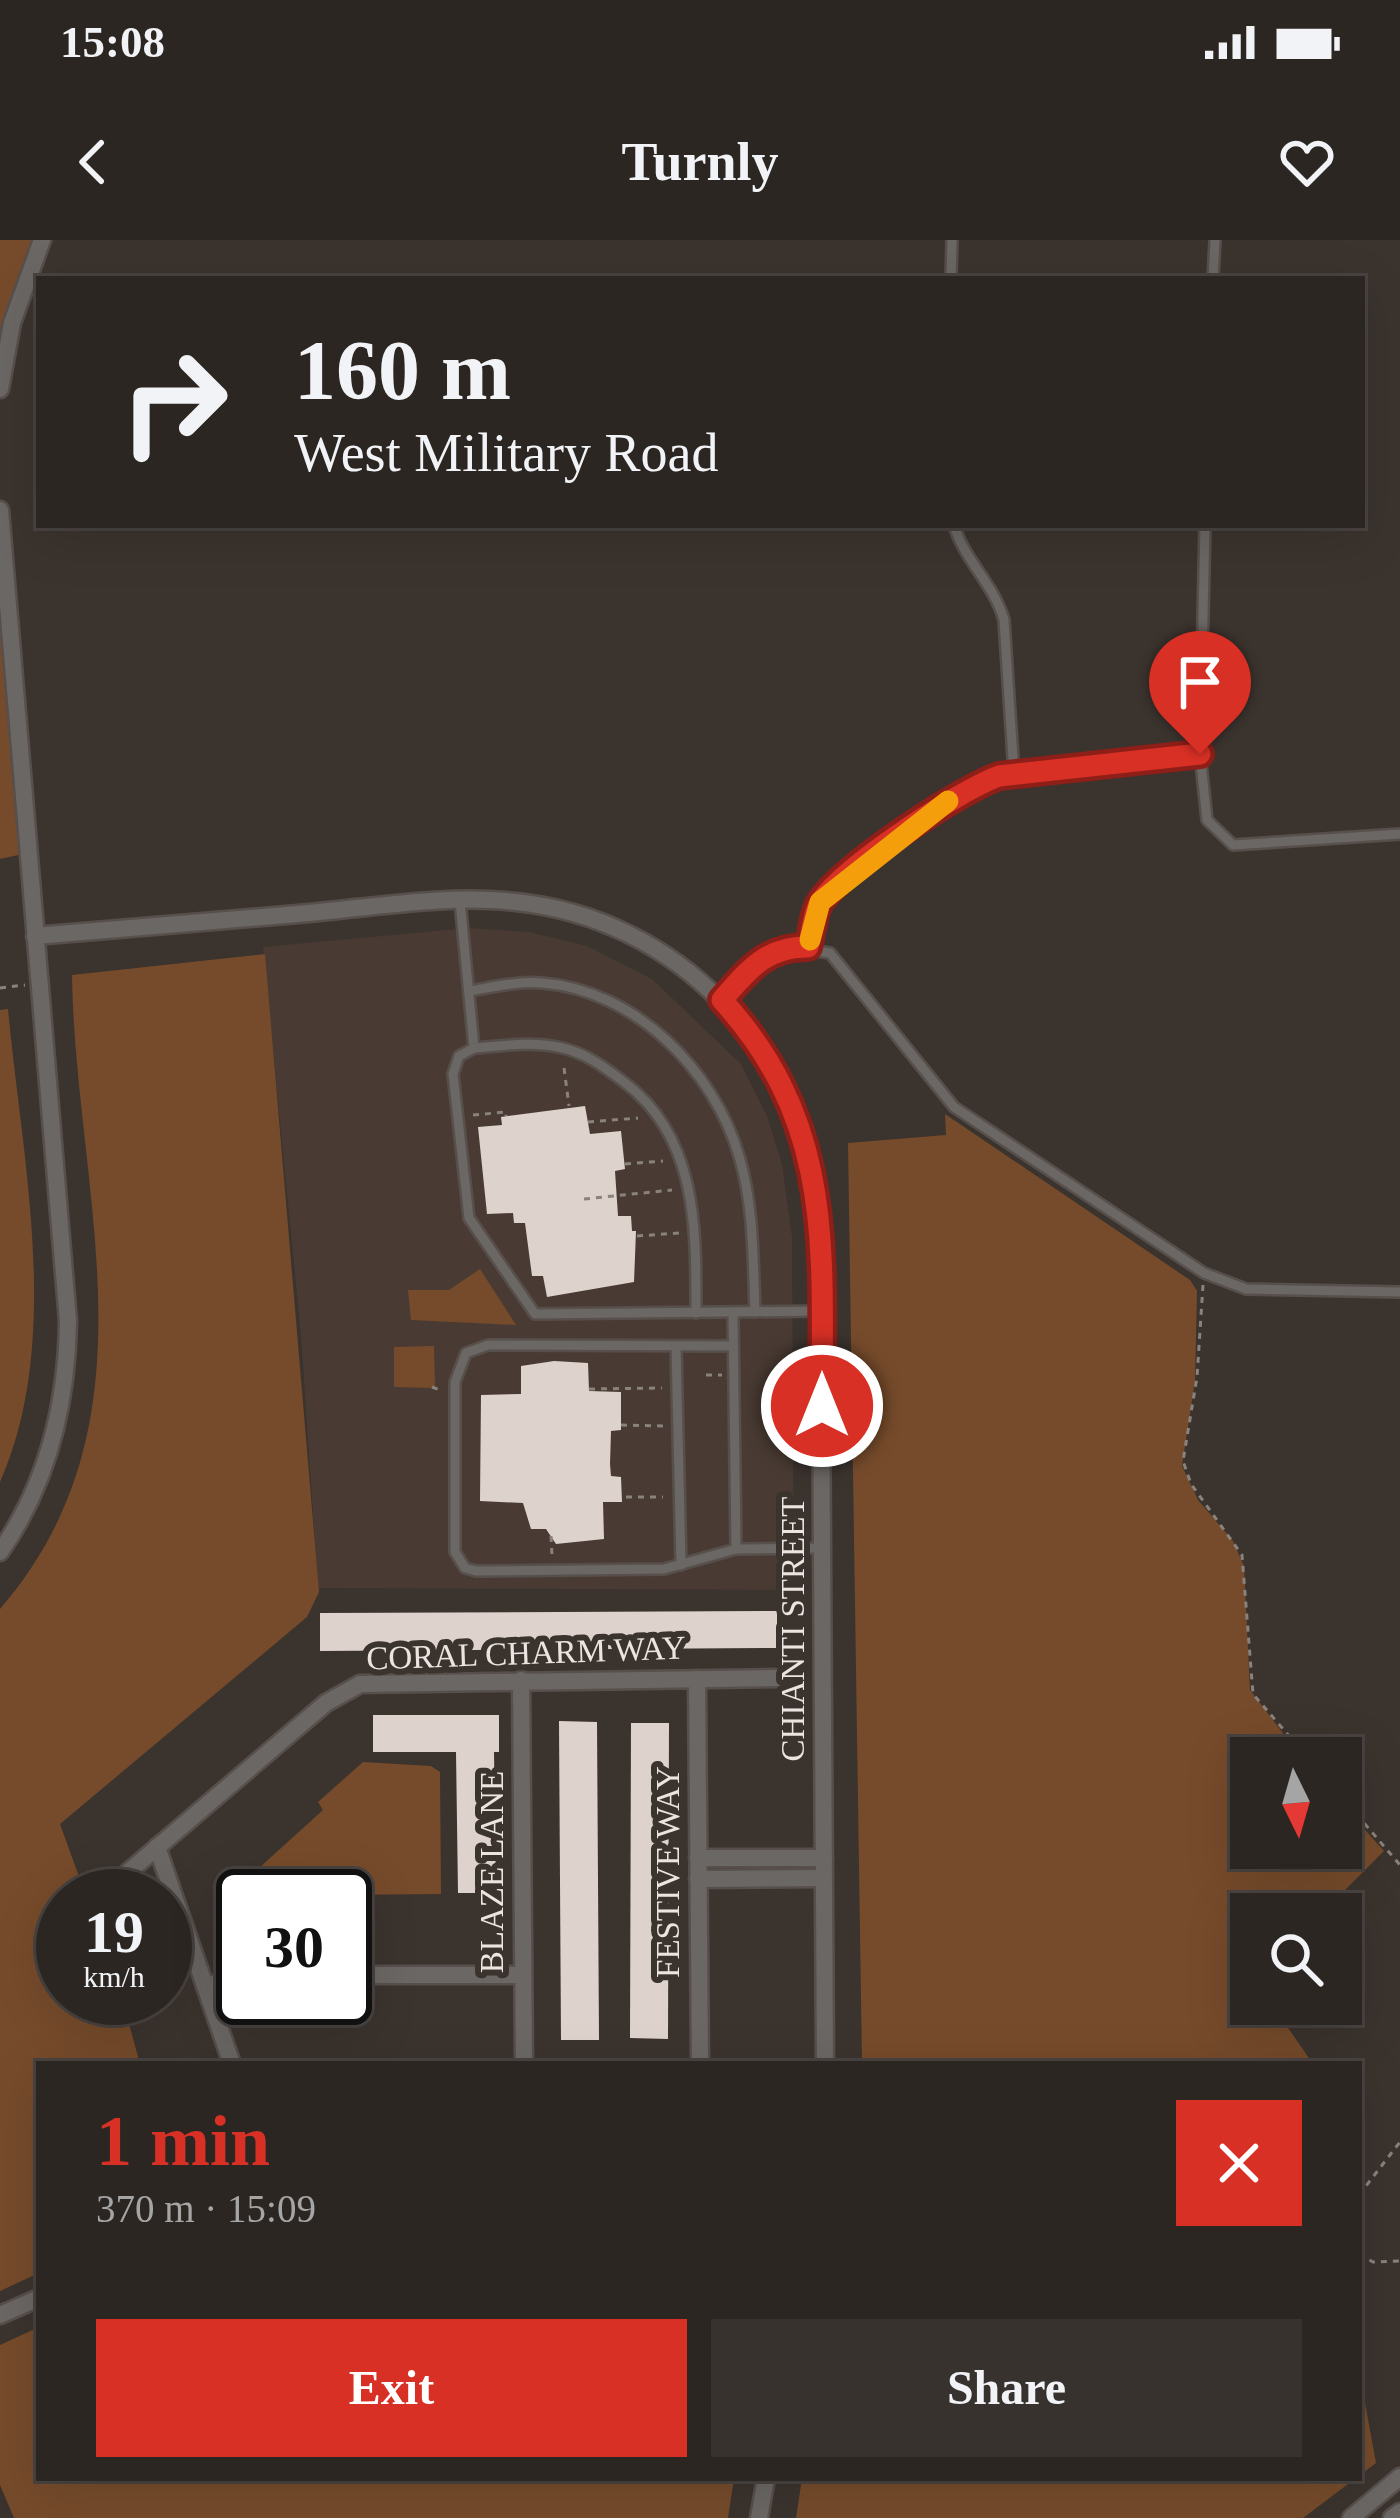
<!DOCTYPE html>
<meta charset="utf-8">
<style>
:root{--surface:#2c2622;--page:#38322f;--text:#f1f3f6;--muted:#a6a5a5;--line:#484340;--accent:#d93025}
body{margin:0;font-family:Georgia,serif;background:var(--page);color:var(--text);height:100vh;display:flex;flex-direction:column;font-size:45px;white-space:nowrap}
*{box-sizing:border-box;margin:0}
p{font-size:39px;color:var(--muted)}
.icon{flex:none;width:66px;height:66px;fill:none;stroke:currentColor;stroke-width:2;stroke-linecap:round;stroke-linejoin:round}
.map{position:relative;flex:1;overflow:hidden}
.details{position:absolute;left:36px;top:1821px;width:1326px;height:420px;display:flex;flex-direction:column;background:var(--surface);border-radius:0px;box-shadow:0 12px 48px #0002,0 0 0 3px var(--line)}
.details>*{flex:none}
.guide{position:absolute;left:36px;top:36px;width:1329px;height:252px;border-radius:0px;box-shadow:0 12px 48px #0002,0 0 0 3px var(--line);background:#2c2622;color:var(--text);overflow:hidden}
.needle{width:78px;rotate:175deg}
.controls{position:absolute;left:1230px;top:1497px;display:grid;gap:24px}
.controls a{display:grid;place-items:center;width:132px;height:132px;border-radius:0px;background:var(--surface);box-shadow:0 12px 48px #0002,0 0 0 3px var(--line);font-size:60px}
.speed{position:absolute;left:36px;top:1629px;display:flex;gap:24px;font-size:60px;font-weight:700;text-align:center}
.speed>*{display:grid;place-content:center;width:156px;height:156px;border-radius:50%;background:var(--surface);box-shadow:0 12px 48px #0002,0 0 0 3px var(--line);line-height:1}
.speed small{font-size:30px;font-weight:400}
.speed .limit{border:6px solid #111;border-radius:18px;background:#fff;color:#111}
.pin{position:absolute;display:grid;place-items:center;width:102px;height:102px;color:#fff;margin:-123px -51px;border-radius:50% 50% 50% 0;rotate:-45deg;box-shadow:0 0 12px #0007}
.pin .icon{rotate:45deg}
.me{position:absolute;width:132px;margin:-66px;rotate:0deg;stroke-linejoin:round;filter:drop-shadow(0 0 9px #0008)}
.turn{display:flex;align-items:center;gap:42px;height:252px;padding:0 60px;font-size:54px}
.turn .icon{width:156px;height:156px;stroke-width:2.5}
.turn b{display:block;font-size:84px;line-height:102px}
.round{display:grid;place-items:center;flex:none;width:126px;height:126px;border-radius:0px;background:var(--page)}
.summary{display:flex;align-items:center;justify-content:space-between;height:204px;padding:0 60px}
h1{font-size:72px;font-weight:600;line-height:90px;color:var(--accent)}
.primary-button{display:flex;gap:24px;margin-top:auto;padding:24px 60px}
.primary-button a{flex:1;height:138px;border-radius:0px;background:var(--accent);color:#fff;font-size:48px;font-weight:600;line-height:138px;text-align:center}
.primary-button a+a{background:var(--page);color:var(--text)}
.status{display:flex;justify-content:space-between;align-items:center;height:84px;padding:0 60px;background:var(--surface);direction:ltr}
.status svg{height:33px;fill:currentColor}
header{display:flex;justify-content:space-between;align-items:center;height:156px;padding:0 60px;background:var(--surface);font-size:54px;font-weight:600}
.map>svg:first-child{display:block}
</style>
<div class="status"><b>15:08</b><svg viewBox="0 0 49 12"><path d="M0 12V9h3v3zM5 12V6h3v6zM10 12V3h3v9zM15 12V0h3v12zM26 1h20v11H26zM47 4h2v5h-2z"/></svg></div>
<header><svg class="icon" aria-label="back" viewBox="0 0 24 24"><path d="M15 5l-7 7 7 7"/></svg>Turnly<svg class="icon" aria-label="heart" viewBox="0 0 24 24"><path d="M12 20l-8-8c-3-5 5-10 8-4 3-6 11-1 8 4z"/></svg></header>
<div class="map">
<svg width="1400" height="2278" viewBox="0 0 1400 2278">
<rect width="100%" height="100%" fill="#3b332e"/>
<polygon fill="#493b33" points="468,688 529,692 587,706 652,739 741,824 767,876 782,924 792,998 794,1350 318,1348 301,1095 263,707"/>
<g fill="#764b2b">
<polygon points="0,0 35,0 0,123"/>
<polygon points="0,336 23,614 0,619"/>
<path d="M 265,714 L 319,1352 L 307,1377 L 60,1584 L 86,1656 L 63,1656 L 63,1758 L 122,1758 L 140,1824 L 39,1824 L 39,2033 L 0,2051 L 0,1369 C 163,1180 75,954 72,735 Z"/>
<path d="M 8,769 C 22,920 63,1100 0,1242 L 0,770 Z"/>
<polygon points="945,874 1190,1040 1197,1051 1195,1141 1182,1226 1198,1260 1233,1301 1244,1326 1250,1450 1302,1518 1251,1518 1251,1608 1341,1608 1341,1563 1384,1611 1321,1674 1251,1674 1251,1764 1278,1764 1282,1779 1313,1824 862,1824 848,903 946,895"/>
<polygon points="480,1029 516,1085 411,1080 408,1050 449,1050"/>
<polygon points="434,1106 435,1148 394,1147 394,1107"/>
<polygon points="363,1522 431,1526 440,1532 441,1654 228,1656 323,1570 318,1562"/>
<polygon points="39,2087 39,2238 734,2238 728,2278 14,2278 0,2245 0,2105"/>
<polygon points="1359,2130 1376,2223 1303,2278 796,2278 802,2238 1359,2238"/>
</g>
<g fill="#ddd3cc">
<polygon points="585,866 590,894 621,891 625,929 615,931 618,976 631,976 632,991 636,991 634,1042 547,1057 543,1036 532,1036 525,983 514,983 513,973 487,974 478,887 502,885 501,877"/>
<polygon points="554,1121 588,1123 589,1151 621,1152 621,1190 611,1191 610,1224 611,1236 621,1237 622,1262 603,1262 604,1299 556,1304 546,1289 531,1289 523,1263 480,1261 481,1155 521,1154 521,1126"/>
<polygon points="777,1371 777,1408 320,1411 320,1373"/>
<polygon points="373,1475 499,1475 499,1512 494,1512 496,1653 458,1653 456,1512 373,1512"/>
<polygon points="559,1481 597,1482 599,1800 561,1800"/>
<polygon points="631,1483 669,1483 668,1799 630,1798"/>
</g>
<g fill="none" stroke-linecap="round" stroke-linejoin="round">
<defs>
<g id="lane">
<polyline points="951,39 952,0"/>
<polyline points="1213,39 1215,0"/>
<path d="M 954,285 C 964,320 994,344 1004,380 L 1014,534"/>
<polyline points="1200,514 1205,285"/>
<polyline points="460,661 474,808 459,816 453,834 469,978 535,1074 822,1071"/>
<polyline points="808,707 820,662 918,580 971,546 999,536 1200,514 1207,580 1233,605 1400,594"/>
<path d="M 469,751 C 493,747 518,741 542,743 C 635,750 714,830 739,916 C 754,966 753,1020 755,1072"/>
<polyline points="722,760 748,730 780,706 830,713 954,867 1204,1033 1246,1049 1400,1052"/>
<path d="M 474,808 C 502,806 531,801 558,807 C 584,812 603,826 624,842 C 698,897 696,989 696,1073"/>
<polyline points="733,1072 736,1309 664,1329 476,1331 465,1328 455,1312 455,1142 466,1113 488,1105 733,1106"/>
<polyline points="676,1106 681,1325"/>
<polyline points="736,1309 823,1308"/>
</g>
<g id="street">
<polyline points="0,149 12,83 42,0"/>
<path d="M 0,270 L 68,1081 C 67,1164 48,1243 0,1312"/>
<path d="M 35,696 C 122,688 210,681 298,674 C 369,668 445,654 516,662 C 679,679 797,807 820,966 L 825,1824"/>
<polyline points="697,1439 700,1824"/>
<polyline points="521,1440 524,1824"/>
<polyline points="157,1607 232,1824"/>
<polyline points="698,1618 824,1618"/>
<polyline points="126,1634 326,1463 360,1444 779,1438"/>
<polyline points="698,1639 824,1638"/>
<polyline points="345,1735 523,1735"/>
<polyline points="205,1746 243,1737"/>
<polyline points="0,2075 39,2058"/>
<polyline points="759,2278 766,2238"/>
<polyline points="1351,2278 1400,2237"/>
<polyline points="1392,2278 1400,2272"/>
</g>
</defs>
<use href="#lane" stroke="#574f4b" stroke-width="14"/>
<use href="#street" stroke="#574f4b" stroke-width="21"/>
<g stroke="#89827d" stroke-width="3" stroke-dasharray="6 6" stroke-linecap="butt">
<polyline points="0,748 25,745"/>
<polyline points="564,828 569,866"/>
<polyline points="473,875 506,872 506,876"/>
<polyline points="588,882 638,878"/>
<polyline points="625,924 663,921"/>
<polyline points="584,959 672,950"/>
<polyline points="637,996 679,993"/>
<polyline points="1203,1045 1197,1137 1183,1221 1191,1244 1242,1315 1253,1454 1308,1518"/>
<polyline points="706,1135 722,1135"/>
<polyline points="432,1147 442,1151"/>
<polyline points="589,1149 662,1148"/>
<polyline points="621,1185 663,1186"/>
<polyline points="626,1257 663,1257"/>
<polyline points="551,1296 552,1316"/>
<polyline points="1341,1556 1400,1625"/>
<polyline points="1359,1955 1400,1902"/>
<polyline points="1359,2014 1373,2022 1400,2021"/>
</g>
<use href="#lane" stroke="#6b6764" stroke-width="9"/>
<use href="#street" stroke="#6b6764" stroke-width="16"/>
</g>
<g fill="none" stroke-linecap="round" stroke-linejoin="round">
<defs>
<path id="route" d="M 822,1166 C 822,1009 835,884 722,760 C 748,730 767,706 808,707 C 812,694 813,672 821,661 C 846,625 958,551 999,536 L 1200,514"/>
</defs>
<use href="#route" stroke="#8d1f18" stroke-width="30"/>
<use href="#route" stroke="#d93025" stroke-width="21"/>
<polyline stroke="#f59e0b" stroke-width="21" points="810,700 820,662 948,561"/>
</g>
<g text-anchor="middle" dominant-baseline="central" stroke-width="12" stroke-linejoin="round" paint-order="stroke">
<g font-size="33" fill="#eae5e1" stroke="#3b332e">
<text transform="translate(793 1389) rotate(-90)">CHIANTI STREET</text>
<text transform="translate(526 1413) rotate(-2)">CORAL CHARM WAY</text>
<text transform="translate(492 1632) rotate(-90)">BLAZE LANE</text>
<text transform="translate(668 1632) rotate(-90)">FESTIVE WAY</text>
</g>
</g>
</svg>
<div class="controls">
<a><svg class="needle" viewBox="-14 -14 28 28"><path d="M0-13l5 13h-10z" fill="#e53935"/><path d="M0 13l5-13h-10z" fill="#a6a5a5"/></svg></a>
<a><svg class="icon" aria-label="search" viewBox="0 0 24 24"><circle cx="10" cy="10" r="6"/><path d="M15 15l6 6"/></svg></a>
</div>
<div class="speed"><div>19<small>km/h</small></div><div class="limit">30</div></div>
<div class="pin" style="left:1200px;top:514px;background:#d93025"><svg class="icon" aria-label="arrive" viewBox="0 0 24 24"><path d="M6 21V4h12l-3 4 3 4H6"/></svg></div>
<svg class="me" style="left:822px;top:1166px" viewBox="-20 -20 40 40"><circle r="17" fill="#d93025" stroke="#fff" stroke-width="3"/><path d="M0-11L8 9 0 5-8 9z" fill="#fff"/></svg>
<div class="guide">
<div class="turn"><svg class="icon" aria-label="right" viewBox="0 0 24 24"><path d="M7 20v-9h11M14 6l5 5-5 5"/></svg><div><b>160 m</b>West Military Road</div></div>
</div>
<section class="details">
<div class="summary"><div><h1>1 min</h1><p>370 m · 15:09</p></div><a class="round" style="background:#d93025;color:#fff"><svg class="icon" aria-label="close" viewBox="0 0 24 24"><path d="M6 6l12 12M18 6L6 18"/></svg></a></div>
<div class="primary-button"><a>Exit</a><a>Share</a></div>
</section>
</div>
